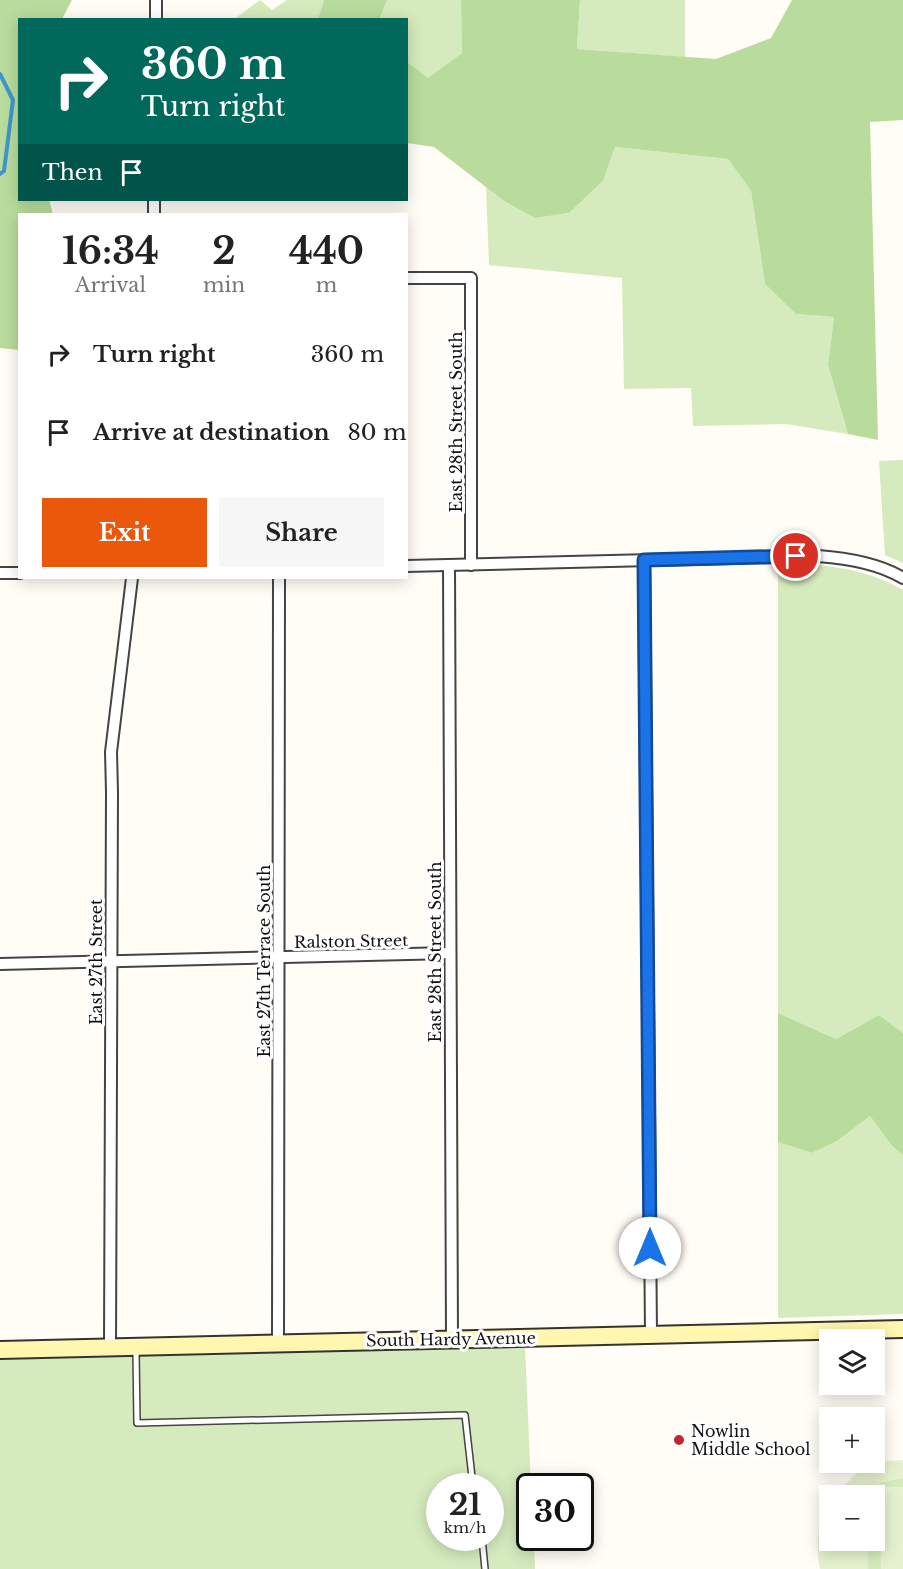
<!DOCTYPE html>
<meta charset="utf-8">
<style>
:root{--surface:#fff;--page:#f6f6f6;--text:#222;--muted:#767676;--accent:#ea580c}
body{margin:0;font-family:"Libre Baskerville",serif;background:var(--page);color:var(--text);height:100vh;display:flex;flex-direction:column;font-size:22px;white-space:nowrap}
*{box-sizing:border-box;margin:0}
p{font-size:20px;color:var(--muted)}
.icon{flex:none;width:33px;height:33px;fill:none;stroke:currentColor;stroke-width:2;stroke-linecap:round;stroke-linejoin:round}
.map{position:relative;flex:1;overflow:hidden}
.sheet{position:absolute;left:18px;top:213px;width:390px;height:366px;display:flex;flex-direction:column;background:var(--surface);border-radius:0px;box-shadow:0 3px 15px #0003}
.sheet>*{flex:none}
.top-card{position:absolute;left:18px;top:18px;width:390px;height:183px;border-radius:0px;box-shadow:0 3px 15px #0003;background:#00695c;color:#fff;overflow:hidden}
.fabs{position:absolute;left:819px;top:1329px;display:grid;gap:12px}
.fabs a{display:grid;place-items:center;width:66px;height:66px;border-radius:0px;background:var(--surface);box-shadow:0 3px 15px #0003;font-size:30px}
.speed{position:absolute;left:426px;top:1473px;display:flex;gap:12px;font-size:30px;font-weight:700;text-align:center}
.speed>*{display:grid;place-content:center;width:78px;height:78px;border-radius:50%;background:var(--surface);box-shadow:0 3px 15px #0003;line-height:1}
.speed small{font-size:15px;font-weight:400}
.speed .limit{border:3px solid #111;border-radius:9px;background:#fff;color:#111}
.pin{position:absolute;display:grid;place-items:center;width:51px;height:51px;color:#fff;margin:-26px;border:3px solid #fff;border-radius:50%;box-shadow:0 2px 6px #0007}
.me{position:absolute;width:66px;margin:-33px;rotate:0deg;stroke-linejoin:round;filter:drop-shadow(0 0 4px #0008)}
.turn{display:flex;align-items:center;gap:21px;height:126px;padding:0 24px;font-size:27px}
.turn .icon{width:78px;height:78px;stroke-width:2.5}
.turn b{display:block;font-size:42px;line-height:51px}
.then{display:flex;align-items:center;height:57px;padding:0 24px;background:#0003;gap:12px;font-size:22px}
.eta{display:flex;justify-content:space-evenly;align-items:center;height:102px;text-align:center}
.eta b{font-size:36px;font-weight:700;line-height:42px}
.action{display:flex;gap:12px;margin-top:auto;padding:12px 24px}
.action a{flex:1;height:69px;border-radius:0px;background:var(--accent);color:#fff;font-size:24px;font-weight:700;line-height:69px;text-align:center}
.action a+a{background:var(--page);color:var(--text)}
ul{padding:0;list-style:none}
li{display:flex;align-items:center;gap:18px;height:78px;padding:0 24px}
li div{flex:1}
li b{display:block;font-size:22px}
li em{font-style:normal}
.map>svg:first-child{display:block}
</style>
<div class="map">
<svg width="903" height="1569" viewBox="0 0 903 1569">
<rect width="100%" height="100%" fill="#fffdf5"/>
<g fill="#d5ebbd" fill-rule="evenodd">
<polygon points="260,0 272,10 287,0 324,0 318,19 233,20"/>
<polygon points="387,0 461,0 462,53 428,79 407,62 406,20 380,20"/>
<polygon points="580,0 685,0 685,57 577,49"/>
<polygon points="615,147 728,159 751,191 765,284 796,314 834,317 828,365 848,434 786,424 693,426 691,388 624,389 622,278 489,265 486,187 504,201 535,218 569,213 603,181"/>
<polygon points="903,460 903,563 885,555 879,461"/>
<path d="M 778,562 C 822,565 864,567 903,590 L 903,1033 L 879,1015 L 836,1039 L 778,1013 Z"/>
<polygon points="870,1116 892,1146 903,1155 903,1314 778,1318 778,1142 812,1153 837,1141"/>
<path d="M 525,1346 L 531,1486 L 530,1486 L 530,1538 L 534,1538 L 535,1569 L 0,1569 L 0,1357 ZM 440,1486 L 490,1486 L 490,1538 L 440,1538 Z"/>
<polygon points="903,1478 903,1569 868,1569 867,1541 874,1540 874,1496 858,1496 882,1482"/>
</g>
<g fill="#b9dc9c">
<polygon points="0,0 72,0 62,19 20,20 20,200 49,200 53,214 20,214 19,350 0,348"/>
<polygon points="324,0 387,0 380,19 318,19"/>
<polygon points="461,0 580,0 577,49 716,59 771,38 792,0 903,0 903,120 870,122 878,440 848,434 828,365 834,317 796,314 765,284 751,191 728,159 615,147 603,181 569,213 535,218 504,201 434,147 407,143 407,62 428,78 462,53"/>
<polygon points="778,1013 836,1039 879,1015 903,1033 903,1155 892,1146 870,1116 837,1141 812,1153 778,1142"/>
</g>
<g fill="#e6f2cf">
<polygon points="903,1460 903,1478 882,1482 858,1495 834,1495 856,1474 869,1467 869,1463"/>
<polygon points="879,1487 903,1487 903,1569 881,1569"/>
<path d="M 829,1503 L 830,1540 L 867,1541 L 868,1569 L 820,1569 C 815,1546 818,1524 829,1503 Z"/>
</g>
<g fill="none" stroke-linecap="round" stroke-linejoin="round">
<polyline stroke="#3f96cf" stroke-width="4" points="0,74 13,100 4,171 0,174"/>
<defs>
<g id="lane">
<polyline points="136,1351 137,1423 465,1415 473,1486"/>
<polyline points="482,1538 485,1569"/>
</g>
<g id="street">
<polyline points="156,20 156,0"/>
<polyline points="154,200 154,214"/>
<polyline points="406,278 471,278 471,565"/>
<polyline points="644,560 651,1334"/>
<polyline points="449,565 452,1339"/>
<path d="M 406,566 L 818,556 C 846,558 878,563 903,578"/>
<polyline points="0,573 20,573"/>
<polyline points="0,964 450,953"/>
<polyline points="278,1344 279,578"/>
<polyline points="110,1348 112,792 111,752 132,578"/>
</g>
<polyline id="secondary" points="0,1350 903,1329"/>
</defs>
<use href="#lane" stroke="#444" stroke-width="8"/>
<use href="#street" stroke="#444" stroke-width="14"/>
<use href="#secondary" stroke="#333" stroke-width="20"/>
<use href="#lane" stroke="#fff" stroke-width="5"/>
<use href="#street" stroke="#fff" stroke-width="10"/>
<use href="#secondary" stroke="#fff6b0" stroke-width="16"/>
</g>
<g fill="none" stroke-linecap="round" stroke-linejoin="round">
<defs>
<polyline id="route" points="650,1248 644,560 796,556"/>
</defs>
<use href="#route" stroke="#114b97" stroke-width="15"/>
<use href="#route" stroke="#1a73e8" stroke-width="10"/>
</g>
<circle fill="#c4262e" stroke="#fff" stroke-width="2" cx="679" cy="1440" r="6"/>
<g text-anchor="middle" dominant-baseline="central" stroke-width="6" stroke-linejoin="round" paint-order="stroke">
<g font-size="16" fill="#111" stroke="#fff">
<text transform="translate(456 422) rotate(-90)">East 28th Street South</text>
<text transform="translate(351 941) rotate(-1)">Ralston Street</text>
<text transform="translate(435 952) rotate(-90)">East 28th Street South</text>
<text transform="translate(264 961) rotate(-90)">East 27th Terrace South</text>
<text transform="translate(96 962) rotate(-90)">East 27th Street</text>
<text transform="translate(451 1339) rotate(-1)">South Hardy Avenue</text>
</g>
<g font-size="16" fill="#111" stroke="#fff" text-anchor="start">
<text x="691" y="1431">Nowlin<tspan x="691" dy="18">Middle School</tspan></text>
</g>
</g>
</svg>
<div class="fabs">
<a><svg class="icon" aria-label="layers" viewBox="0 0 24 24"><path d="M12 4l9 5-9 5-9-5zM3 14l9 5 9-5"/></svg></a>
<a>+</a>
<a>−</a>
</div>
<div class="speed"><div>21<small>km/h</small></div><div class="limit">30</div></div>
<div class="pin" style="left:796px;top:556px;background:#d93025"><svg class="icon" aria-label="arrive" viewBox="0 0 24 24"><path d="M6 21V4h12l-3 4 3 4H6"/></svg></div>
<svg class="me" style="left:650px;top:1248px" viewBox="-20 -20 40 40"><circle r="19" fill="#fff"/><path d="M0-13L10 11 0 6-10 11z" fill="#1a73e8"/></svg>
<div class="top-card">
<div class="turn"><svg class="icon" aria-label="right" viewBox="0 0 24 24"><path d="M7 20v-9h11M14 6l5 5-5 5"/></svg><div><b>360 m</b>Turn right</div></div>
<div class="then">Then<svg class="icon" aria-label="arrive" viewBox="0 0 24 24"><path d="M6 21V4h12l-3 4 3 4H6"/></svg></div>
</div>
<section class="sheet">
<div class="eta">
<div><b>16:34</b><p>Arrival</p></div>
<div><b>2</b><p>min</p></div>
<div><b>440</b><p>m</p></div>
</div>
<ul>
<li><svg class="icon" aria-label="right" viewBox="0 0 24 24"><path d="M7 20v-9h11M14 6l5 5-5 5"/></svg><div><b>Turn right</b></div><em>360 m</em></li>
<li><svg class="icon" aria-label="arrive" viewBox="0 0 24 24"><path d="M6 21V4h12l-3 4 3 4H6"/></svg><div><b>Arrive at destination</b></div><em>80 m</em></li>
</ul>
<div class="action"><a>Exit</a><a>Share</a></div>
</section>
</div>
